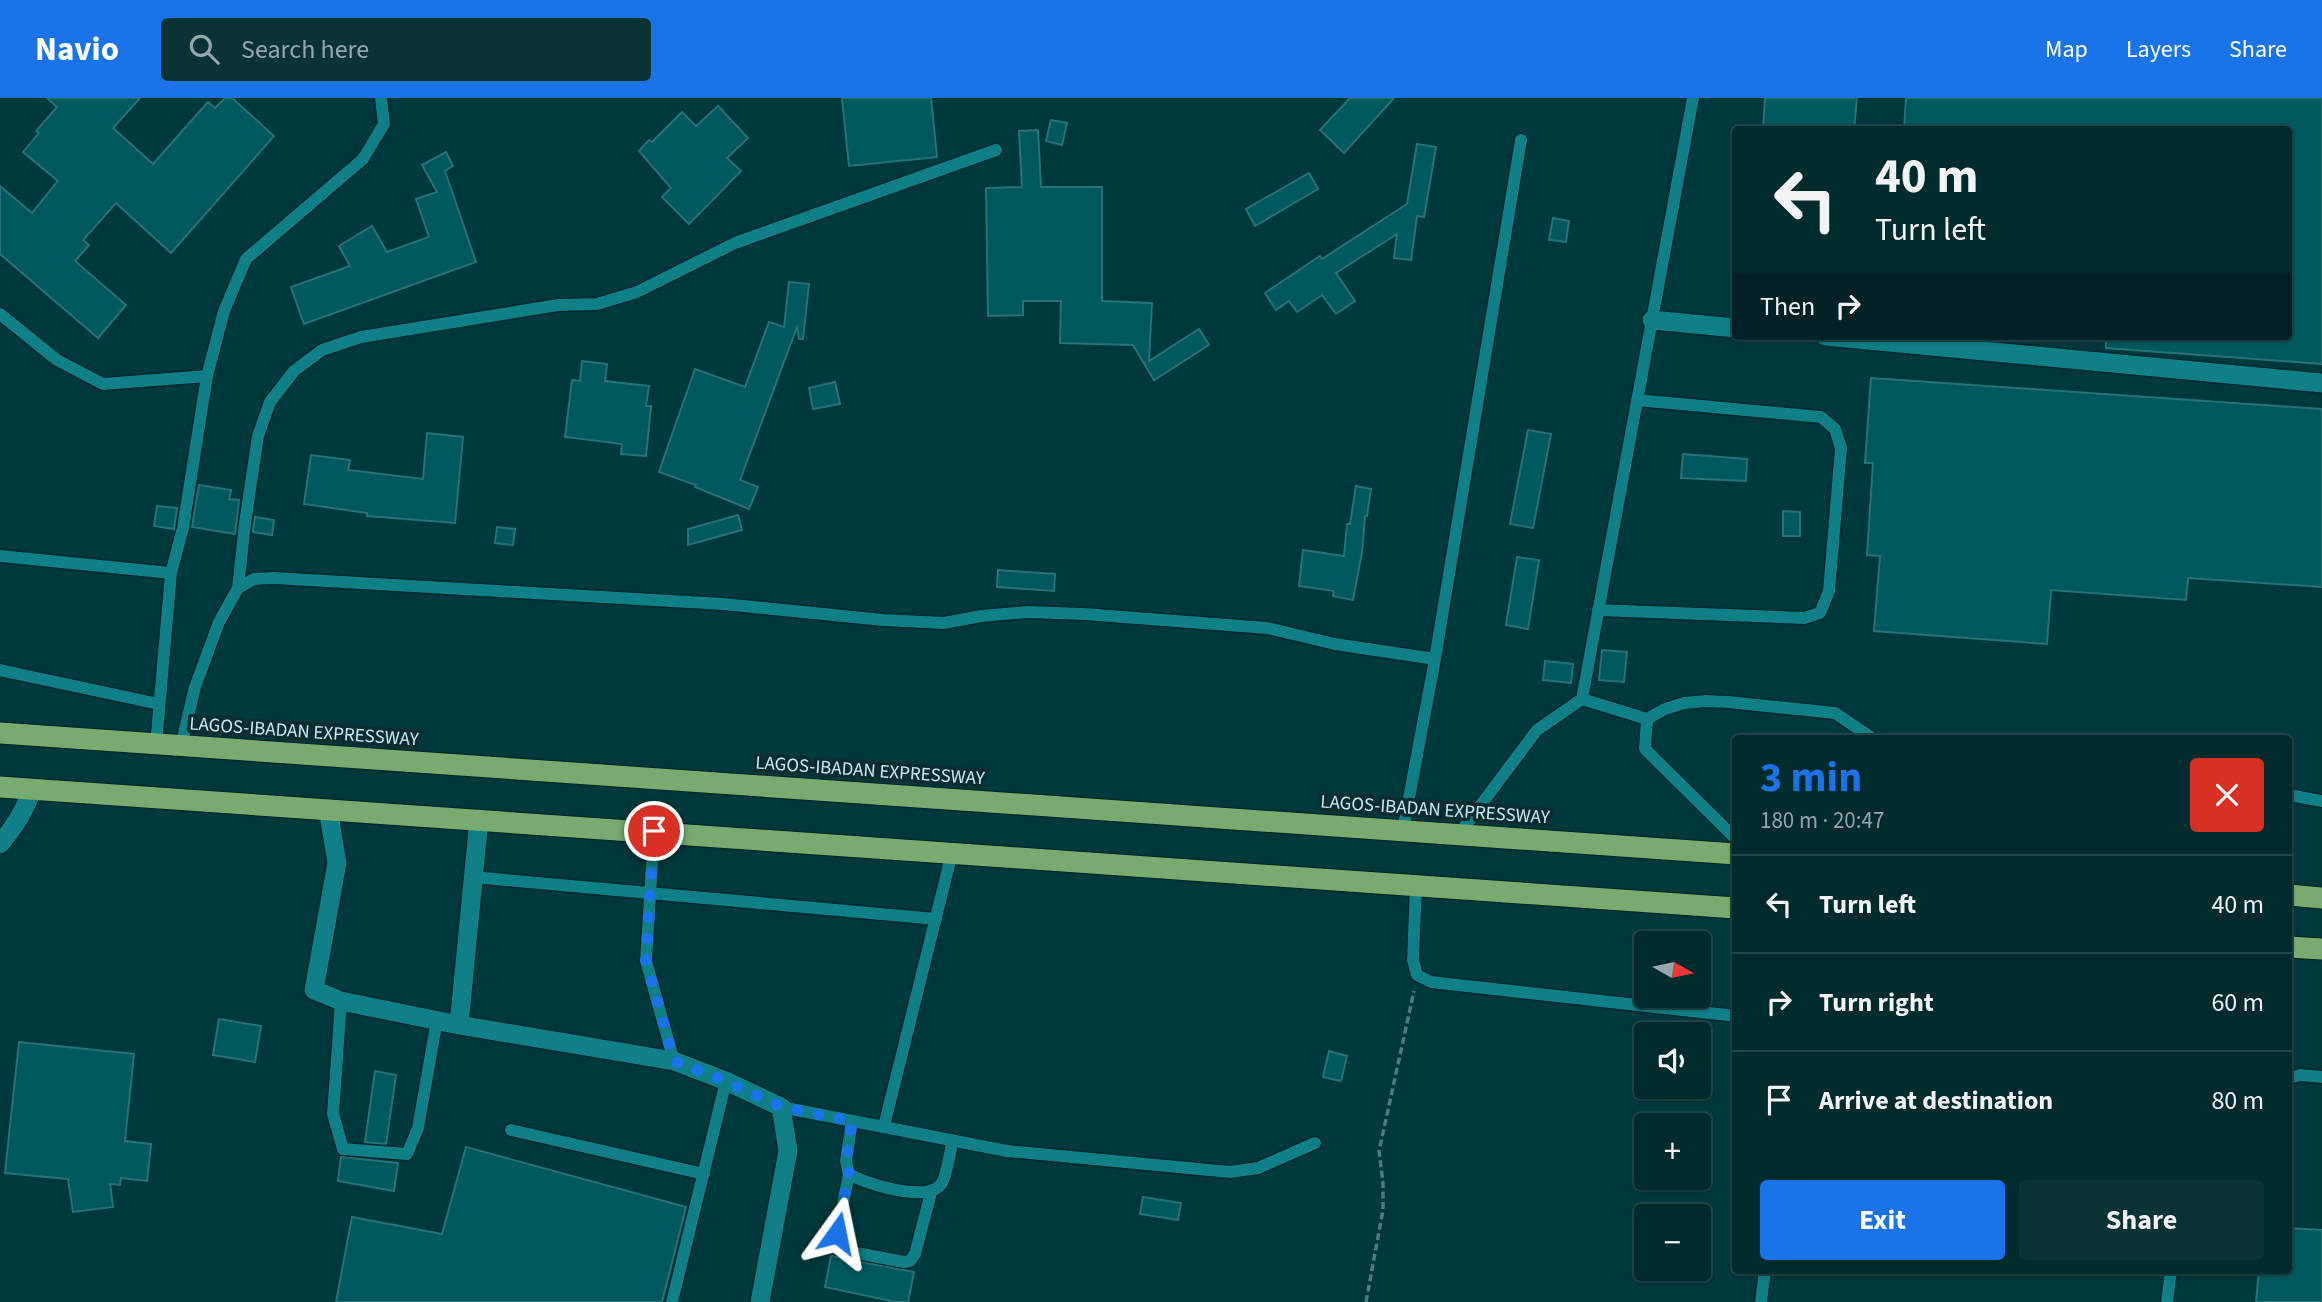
<!DOCTYPE html>
<meta charset="utf-8">
<style>
:root{--surface:#002b2d;--page:#0a3335;--text:#f1f3f6;--muted:#95a7aa;--line:#224749;--accent:#1a73e8}
body{margin:0;font-family:"Source Sans 3",sans-serif;background:var(--page);color:var(--text);height:100vh;display:flex;flex-direction:column;font-size:26px;white-space:nowrap}
*{box-sizing:border-box;margin:0}
p{font-size:23px;color:var(--muted)}
.icon{flex:none;width:38px;height:38px;fill:none;stroke:currentColor;stroke-width:2;stroke-linecap:round;stroke-linejoin:round}
.map{position:relative;flex:1;overflow:hidden}
.sheet{position:absolute;left:1732px;top:637px;width:560px;height:539px;display:flex;flex-direction:column;background:var(--surface);border-radius:7px;box-shadow:0 2px 5px #0004,0 0 0 2px var(--line)}
.sheet>*{flex:none}
.top-card{position:absolute;left:1732px;top:28px;width:560px;height:214px;border-radius:7px;box-shadow:0 2px 5px #0004,0 0 0 2px var(--line);background:#002b2d;color:var(--text);overflow:hidden}
.needle{width:46px;rotate:99deg}
.fabs{position:absolute;left:1634px;top:833px;display:grid;gap:14px}
.fabs a{display:grid;place-items:center;width:77px;height:77px;border-radius:7px;background:var(--surface);box-shadow:0 2px 5px #0004,0 0 0 2px var(--line);font-size:35px}
.pin{position:absolute;display:grid;place-items:center;width:60px;height:60px;color:#fff;margin:-30px;border:4px solid #fff;border-radius:50%;box-shadow:0 2px 7px #0007}
.me{position:absolute;width:77px;margin:-38px;rotate:12deg;stroke-linejoin:round;filter:drop-shadow(0 0 5px #0008)}
.turn{display:flex;align-items:center;gap:24px;height:147px;padding:0 28px;font-size:32px}
.turn .icon{width:91px;height:91px;stroke-width:2.5}
.turn b{display:block;font-size:49px;line-height:60px}
.then{display:flex;align-items:center;height:66px;padding:0 28px;background:#0003;gap:14px;font-size:26px}
.round{display:grid;place-items:center;flex:none;width:74px;height:74px;border-radius:7px;background:var(--page)}
.summary{display:flex;align-items:center;justify-content:space-between;height:119px;padding:0 28px}
h1{font-size:42px;font-weight:700;line-height:52px;color:var(--accent)}
.cta{display:flex;gap:14px;margin-top:auto;padding:14px 28px}
.cta a{flex:1;height:80px;border-radius:7px;background:var(--accent);color:#fff;font-size:28px;font-weight:700;line-height:80px;text-align:center}
.cta a+a{background:var(--page);color:var(--text)}
ul{padding:0;list-style:none}
li{display:flex;align-items:center;gap:21px;height:98px;padding:0 28px;border-top:2px solid var(--line)}
li div{flex:1}
li b{display:block;font-size:26px}
li em{font-style:normal}
header{display:flex;align-items:center;gap:42px;box-sizing:border-box;height:98px;padding:0 35px;background:var(--accent);color:#fff}
header strong{font-size:33px}
nav{display:flex;gap:38px;margin-inline-start:auto;font-size:24px}
.search{width:490px;height:63px;background:var(--page);display:flex;align-items:center;gap:18px;box-sizing:border-box;padding:0 24px;border-radius:7px;color:var(--muted);font-size:26px}
.map>svg:first-child{display:block}
</style>
<header>
<strong>Navio</strong>
<div class="search"><svg class="icon" aria-label="search" viewBox="0 0 24 24"><circle cx="10" cy="10" r="6"/><path d="M15 15l6 6"/></svg>Search here</div>
<nav><a>Map</a><a>Layers</a><a>Share</a></nav>
</header>
<div class="map">
<svg width="2322" height="1204" viewBox="0 0 2322 1204">
<rect width="100%" height="100%" fill="#00393c"/>
<g fill="#00595e" stroke="#277277" stroke-width="2">
<polygon points="47,0 140,0 113,30 153,66 208,4 215,10 225,0 232,0 274,38 171,155 116,105 83,142 89,147 75,163 126,207 98,240 0,156 0,88 32,115 58,83 23,54 39,35 36,33 57,9"/>
<polygon points="842,0 931,0 937,59 849,68"/>
<polygon points="1350,0 1394,0 1344,55 1320,32"/>
<polygon points="1765,0 1857,0 1854,32 1763,32"/>
<polygon points="1906,0 2322,0 2322,266 2106,250 2106,238 2289,238 2289,32 1904,32"/>
<polygon points="718,8 748,40 727,60 741,73 689,126 662,99 671,90 639,53 649,42 652,44 682,14 696,28"/>
<polygon points="1051,22 1067,25 1062,47 1046,43"/>
<polygon points="1038,32 1041,89 1102,89 1102,203 1152,205 1149,263 1199,231 1209,247 1154,282 1133,247 1060,245 1061,203 1023,203 1023,217 988,218 986,90 1022,89 1019,33"/>
<polygon points="1417,46 1436,49 1424,119 1417,118 1411,162 1394,160 1397,136 1336,175 1355,203 1336,216 1322,197 1297,214 1289,203 1276,212 1265,195 1320,158 1322,161 1407,106"/>
<polygon points="446,54 453,68 445,73 476,164 304,226 291,189 350,168 339,148 372,128 387,154 429,139 416,101 437,94 422,67"/>
<polygon points="1309,75 1318,91 1255,128 1246,111"/>
<polygon points="1553,120 1569,123 1566,144 1549,142"/>
<polygon points="789,184 809,186 803,241 799,241 797,229 740,382 758,389 749,411 695,389 696,387 659,374 695,271 745,289 769,224 784,229"/>
<polygon points="582,263 607,266 605,283 649,288 646,308 651,308 646,358 621,356 622,346 565,339 572,282 580,283"/>
<polygon points="1871,280 2322,311 2322,489 2188,480 2186,502 2051,492 2047,546 1874,533 1880,458 1867,457 1873,365 1865,365"/>
<polygon points="835,284 840,306 813,311 809,290"/>
<polygon points="1528,332 1551,336 1533,430 1510,426"/>
<polygon points="427,335 463,339 455,425 367,418 367,415 304,406 311,357 350,362 348,372 423,381"/>
<polygon points="1683,356 1747,361 1746,383 1681,380"/>
<polygon points="199,387 231,392 229,401 239,402 235,436 192,429"/>
<polygon points="1356,388 1371,391 1367,418 1365,418 1362,454 1353,502 1333,498 1334,493 1299,488 1303,452 1344,458 1347,426 1350,426"/>
<polygon points="157,408 177,410 174,431 154,428"/>
<polygon points="1783,413 1800,414 1800,438 1783,438"/>
<polygon points="738,417 742,432 688,447 688,431"/>
<polygon points="255,419 274,422 272,437 253,434"/>
<polygon points="497,429 515,431 513,447 495,445"/>
<polygon points="1517,459 1539,462 1528,531 1506,527"/>
<polygon points="998,472 1055,476 1054,493 997,489"/>
<polygon points="1602,552 1627,554 1624,584 1599,582"/>
<polygon points="1545,563 1573,566 1571,585 1543,582"/>
<polygon points="219,921 261,928 255,964 213,957"/>
<polygon points="19,944 134,956 125,1043 151,1046 147,1083 121,1080 120,1087 110,1086 113,1109 73,1114 68,1081 5,1075"/>
<polygon points="1329,953 1347,958 1341,983 1323,979"/>
<polygon points="375,973 396,977 386,1046 365,1044"/>
<polygon points="466,1049 686,1109 662,1204 336,1204 352,1119 442,1136"/>
<polygon points="341,1059 398,1065 394,1093 338,1083"/>
<polygon points="1143,1099 1181,1105 1178,1122 1140,1116"/>
<polygon points="2289,1130 2322,1132 2322,1204 2256,1204 2259,1172 2289,1172"/>
<polygon points="831,1158 914,1174 908,1204 896,1204 825,1189"/>
</g>
<g fill="none" stroke-linecap="round" stroke-linejoin="round">
<defs>
<g id="service">
<polyline points="0,216 57,262 103,286 207,278"/>
<polyline points="0,458 171,475"/>
<polyline points="238,490 245,425 258,338 270,304 294,273 322,252 361,239 558,207 597,206 637,194 735,145 996,52"/>
<polyline points="1598,512 1804,520 1820,515 1829,493 1841,350 1835,331 1821,319 1637,302"/>
<polyline points="1435,561 1521,42"/>
<polyline points="0,572 159,606"/>
<polyline points="1582,601 1647,621 1645,651 1736,741"/>
<polyline points="1647,621 1665,611 1684,605 1706,603 1728,604 1835,615 1872,640"/>
<polyline points="156,647 171,475 183,430 207,278 224,213 246,161 363,61 384,26 381,0"/>
<polyline points="181,648 195,589 219,524 238,490 254,481 274,480 723,506 883,522 944,525 981,518 1028,514 1084,516 1267,530 1335,546 1435,561 1403,732"/>
<polyline points="2289,697 2322,703"/>
<polyline points="654,733 646,863 674,963"/>
<polyline points="1459,736 1537,632 1582,601 1693,0"/>
<polyline points="473,779 936,821"/>
<polyline points="1416,787 1413,862 1417,877 1431,884 1736,918"/>
<polyline points="341,903 333,1016 343,1051 407,1056 418,1030 437,922"/>
<polyline points="2289,980 2300,977 2322,979"/>
<polyline points="781,1009 1007,1053 1230,1074 1258,1070 1315,1045"/>
<path d="M 852,1023 L 846,1063 L 849,1076 C 866,1086 929,1106 942,1085 C 947,1076 950,1053 953,1042"/>
<polyline points="884,1028 952,755"/>
<polyline points="511,1032 704,1076"/>
<polyline points="849,1076 837,1135 838,1151 846,1153 904,1164 910,1163 915,1156 931,1095"/>
<polyline points="672,1204 726,983"/>
<polyline points="1761,1204 1765,1172"/>
<polyline points="2167,1204 2171,1172"/>
</g>
<g id="minor">
<polyline points="1652,222 1736,230"/>
<polyline points="1825,238 2322,285"/>
<polyline points="328,711 337,765 314,892 341,903 459,927 674,963 726,983 781,1009 788,1053 760,1204"/>
<path d="M 0,746 C 14,729 25,713 32,691"/>
<polyline points="459,927 479,721"/>
</g>
<g id="motorway">
<polyline points="0,635 1736,756"/>
<polyline points="0,689 1736,810"/>
<polyline points="2289,797 2322,800"/>
<polyline points="2289,849 2322,851"/>
</g>
</defs>
<use href="#service" stroke="#001e20" stroke-width="14"/>
<use href="#minor" stroke="#001e20" stroke-width="21"/>
<use href="#motorway" stroke="#001e20" stroke-width="23"/>
<polyline stroke="#487c7f" stroke-width="3.5" stroke-dasharray="7 3.5" stroke-linecap="butt" points="1366,1204 1383,1112 1383,1085 1379,1053 1414,893"/>
<use href="#service" stroke="#0f8087" stroke-width="12"/>
<use href="#minor" stroke="#0f8087" stroke-width="19"/>
<use href="#motorway" stroke="#78ab70" stroke-width="21"/>
</g>
<g fill="none" stroke-linecap="round" stroke-linejoin="round">
<polyline stroke="#1a73e8" stroke-width="12" stroke-dasharray="0 21.6" points="654,733 646,863 674,963 726,983 781,1009 852,1023 846,1063 849,1076 837,1135"/>
</g>
<g text-anchor="middle" dominant-baseline="central" stroke-width="7" stroke-linejoin="round" paint-order="stroke">
<g font-size="19" fill="#c3eef1" stroke="#0d2c2e">
<text transform="translate(304 634) rotate(4)">LAGOS-IBADAN EXPRESSWAY</text>
<text transform="translate(870 673) rotate(4)">LAGOS-IBADAN EXPRESSWAY</text>
<text transform="translate(1435 712) rotate(4)">LAGOS-IBADAN EXPRESSWAY</text>
</g>
</g>
</svg>
<div class="fabs">
<a><svg class="needle" viewBox="-14 -14 28 28"><path d="M0-13l5 13h-10z" fill="#e53935"/><path d="M0 13l5-13h-10z" fill="#95a7aa"/></svg></a>
<a><svg class="icon" aria-label="sound" viewBox="0 0 24 24"><path d="M4 9h4l5-4v14l-5-4H4zM17 9q2 3 0 6"/></svg></a>
<a>+</a>
<a>−</a>
</div>
<div class="pin" style="left:654px;top:733px;background:#d93025"><svg class="icon" aria-label="arrive" viewBox="0 0 24 24"><path d="M6 21V4h12l-3 4 3 4H6"/></svg></div>
<svg class="me" style="left:837px;top:1135px" viewBox="-20 -20 40 40"><path d="M0-17L14 15 0 8-14 15z" fill="#1a73e8" stroke="#fff" stroke-width="4"/></svg>
<div class="top-card">
<div class="turn"><svg class="icon" aria-label="left" viewBox="0 0 24 24"><path d="M17 20v-9H6M10 6l-5 5 5 5"/></svg><div><b>40 m</b>Turn left</div></div>
<div class="then">Then<svg class="icon" aria-label="right" viewBox="0 0 24 24"><path d="M7 20v-9h11M14 6l5 5-5 5"/></svg></div>
</div>
<section class="sheet">
<div class="summary"><div><h1>3 min</h1><p>180 m · 20:47</p></div><a class="round" style="background:#d93025;color:#fff"><svg class="icon" aria-label="close" viewBox="0 0 24 24"><path d="M6 6l12 12M18 6L6 18"/></svg></a></div>
<ul>
<li><svg class="icon" aria-label="left" viewBox="0 0 24 24"><path d="M17 20v-9H6M10 6l-5 5 5 5"/></svg><div><b>Turn left</b></div><em>40 m</em></li>
<li><svg class="icon" aria-label="right" viewBox="0 0 24 24"><path d="M7 20v-9h11M14 6l5 5-5 5"/></svg><div><b>Turn right</b></div><em>60 m</em></li>
<li><svg class="icon" aria-label="arrive" viewBox="0 0 24 24"><path d="M6 21V4h12l-3 4 3 4H6"/></svg><div><b>Arrive at destination</b></div><em>80 m</em></li>
</ul>
<div class="cta"><a>Exit</a><a>Share</a></div>
</section>
</div>
